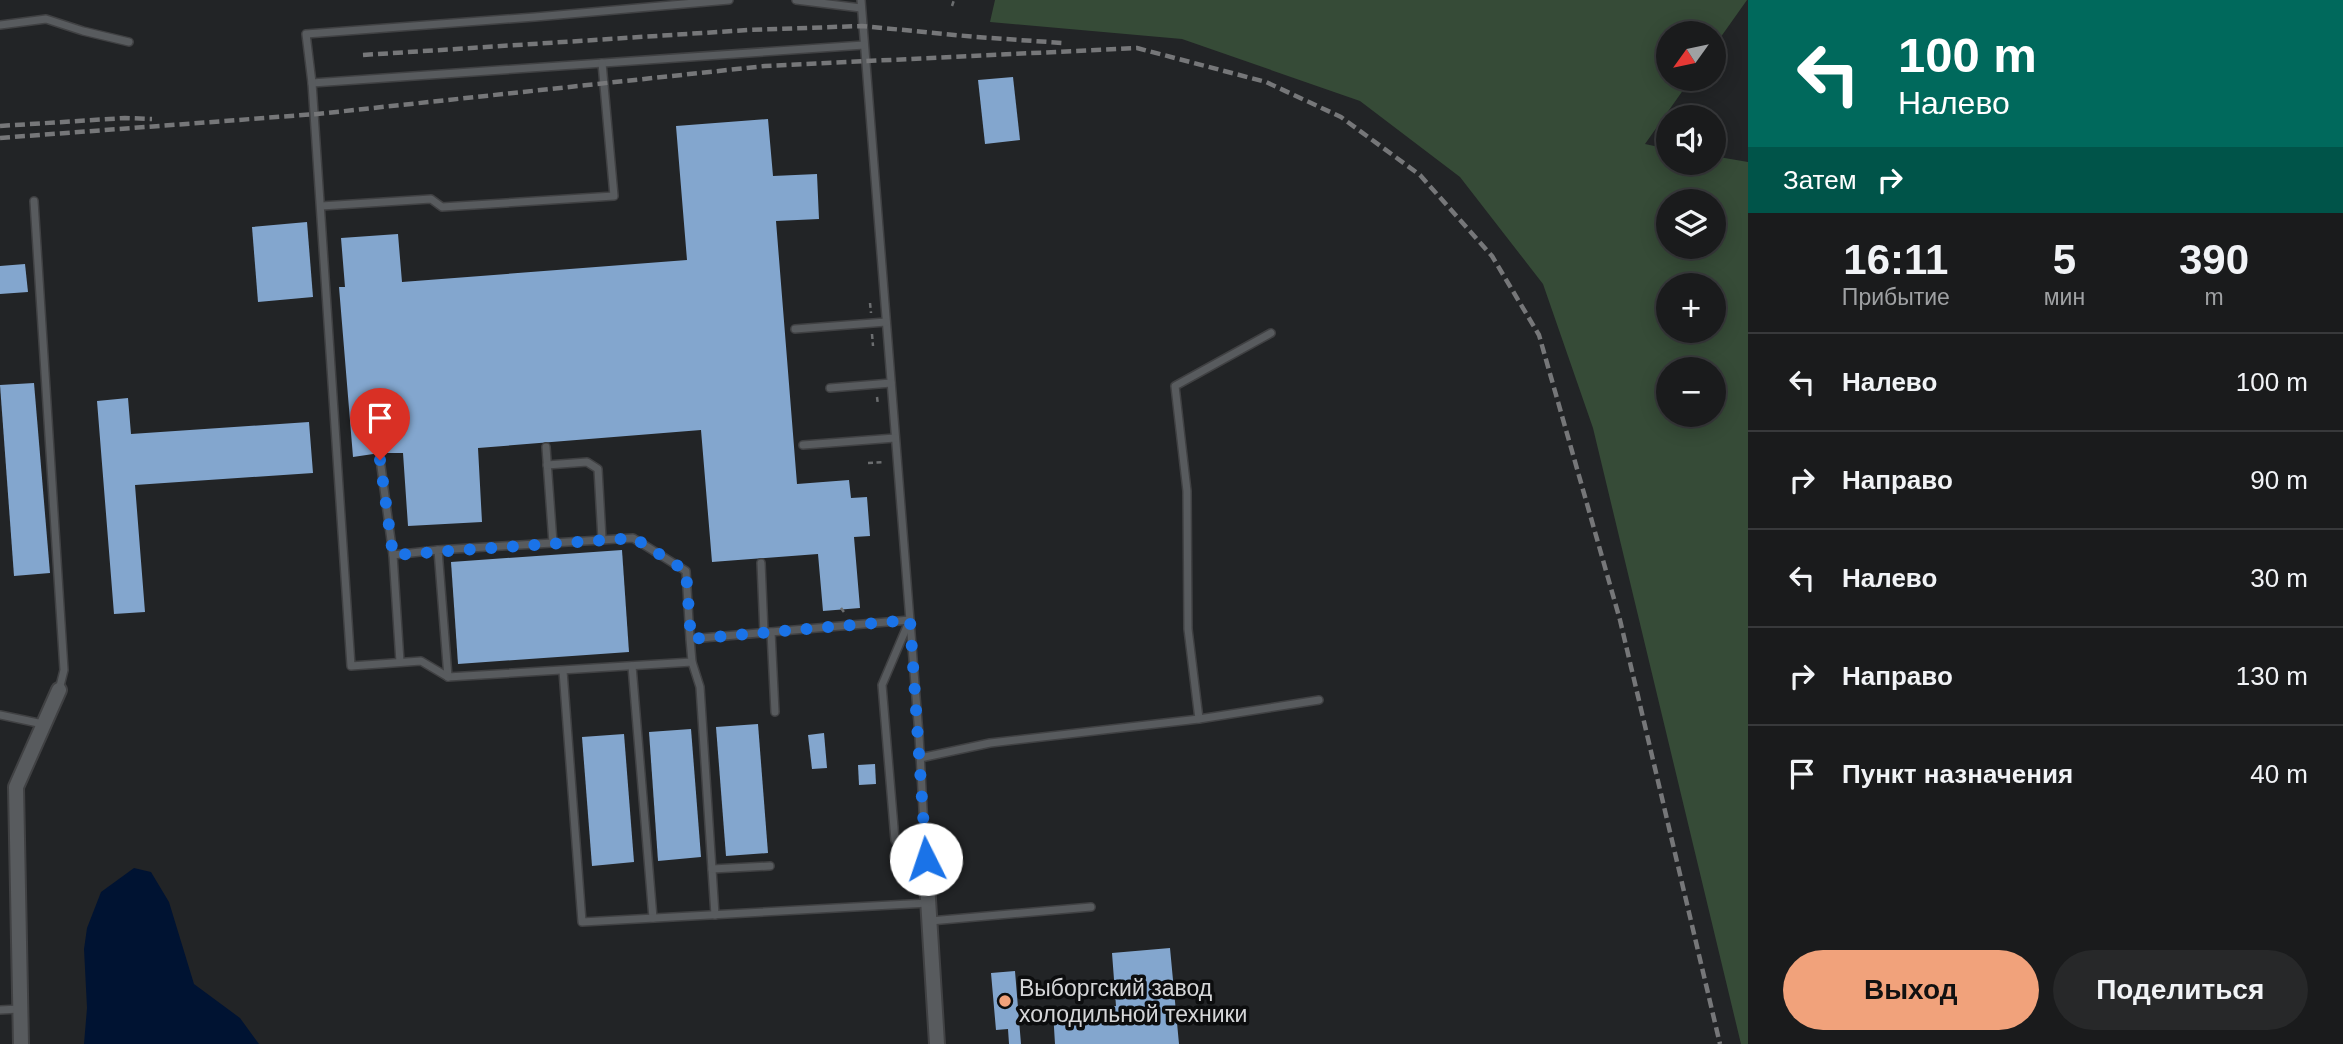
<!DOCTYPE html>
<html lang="ru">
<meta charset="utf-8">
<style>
:root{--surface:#1a1b1c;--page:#272829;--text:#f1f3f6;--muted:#9fa1a3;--line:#38393b;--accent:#f1a27b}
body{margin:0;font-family:Arial,sans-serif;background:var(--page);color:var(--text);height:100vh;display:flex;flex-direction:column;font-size:26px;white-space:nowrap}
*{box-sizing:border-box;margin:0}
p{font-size:23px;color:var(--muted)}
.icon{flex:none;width:38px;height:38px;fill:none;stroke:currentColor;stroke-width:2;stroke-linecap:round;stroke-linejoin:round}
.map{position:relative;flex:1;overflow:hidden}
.drawer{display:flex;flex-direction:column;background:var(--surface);width:595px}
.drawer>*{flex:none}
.banner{background:#00695c;color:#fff;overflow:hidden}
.needle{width:46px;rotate:237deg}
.controls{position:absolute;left:1656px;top:21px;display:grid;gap:14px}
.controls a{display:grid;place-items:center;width:70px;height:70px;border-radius:50%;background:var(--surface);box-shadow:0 4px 18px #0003,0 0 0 2px var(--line);font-size:35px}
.pin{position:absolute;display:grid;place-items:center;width:60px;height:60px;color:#fff;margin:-72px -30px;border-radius:50% 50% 50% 0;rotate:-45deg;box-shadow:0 0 7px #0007}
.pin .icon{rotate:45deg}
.me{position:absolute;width:77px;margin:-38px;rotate:356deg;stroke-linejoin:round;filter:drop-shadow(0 0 5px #0008)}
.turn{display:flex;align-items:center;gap:24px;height:147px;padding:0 35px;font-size:32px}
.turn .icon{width:91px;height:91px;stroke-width:2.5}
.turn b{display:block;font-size:49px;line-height:60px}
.then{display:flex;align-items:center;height:66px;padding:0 35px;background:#0003;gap:14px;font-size:26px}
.eta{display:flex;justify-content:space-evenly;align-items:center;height:119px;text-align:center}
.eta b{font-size:42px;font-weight:700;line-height:49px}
.action{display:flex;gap:14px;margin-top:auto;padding:14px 35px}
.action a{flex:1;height:80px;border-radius:42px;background:var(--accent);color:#111;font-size:28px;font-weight:700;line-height:80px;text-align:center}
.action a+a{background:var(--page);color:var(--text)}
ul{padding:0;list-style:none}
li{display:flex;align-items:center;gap:21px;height:98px;padding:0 35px;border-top:2px solid var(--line)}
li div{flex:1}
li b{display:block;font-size:26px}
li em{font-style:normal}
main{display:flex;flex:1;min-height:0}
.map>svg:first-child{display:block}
</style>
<main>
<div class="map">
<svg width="1748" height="1044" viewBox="0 0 1748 1044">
<rect width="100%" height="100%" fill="#222426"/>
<path fill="#364b37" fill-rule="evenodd" d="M 995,0 L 1747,0 L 1713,48 L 1713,33 L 1668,33 L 1668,79 L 1691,79 L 1645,144 L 1668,149 L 1668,163 L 1713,163 L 1713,156 L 1748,162 L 1748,1044 L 1741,1044 L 1593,428 L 1543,284 L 1460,177 L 1360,101 L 1182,39 L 990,22 ZM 1668,201 L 1713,201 L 1713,247 L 1668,247 ZM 1668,285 L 1713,285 L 1713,331 L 1668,331 ZM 1668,369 L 1713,369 L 1713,415 L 1668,415 Z"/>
<polygon fill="#001332" points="134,868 151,872 169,902 194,984 240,1018 259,1044 84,1044 87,1008 84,949 87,928 101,892"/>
<g fill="#83a6ce">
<polygon points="1013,77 1020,140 985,144 978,80"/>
<polygon points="768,119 773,176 817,174 819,219 776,221 797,484 849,480 851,498 867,497 870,536 854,537 860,608 823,611 818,554 712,562 701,430 478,448 482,522 408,526 403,453 380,453 353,457 339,287 345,287 341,238 398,234 402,282 687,260 676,126"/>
<polygon points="307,222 313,297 258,302 252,227"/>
<polygon points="25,264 28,292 0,294 0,266"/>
<polygon points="34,383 50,573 14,576 0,385"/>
<polygon points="128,398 131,434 309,422 313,473 135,485 145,612 114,614 97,401"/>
<polygon points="622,550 629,652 458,664 451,562"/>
<polygon points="758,724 768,853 726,856 716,727"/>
<polygon points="691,729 701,857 658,861 649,732"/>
<polygon points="824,733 827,768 812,769 808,735"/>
<polygon points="624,734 634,862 592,866 582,737"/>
<polygon points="875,764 876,784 859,785 858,765"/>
<polygon points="1170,948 1179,1044 1055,1044 1053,1011 1116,1006 1112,953"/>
<polygon points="1015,971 1021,1044 1009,1044 1008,1029 996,1030 991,973"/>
</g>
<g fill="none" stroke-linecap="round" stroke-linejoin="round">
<defs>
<g id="service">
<polyline points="796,0 861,8"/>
<polyline points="861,0 919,735 927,883"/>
<polyline points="0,25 46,19 83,31 129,42"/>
<polyline points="312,83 864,45"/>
<polyline points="34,201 64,670 59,690"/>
<polyline points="321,206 431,199 442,207 614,196 602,63"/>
<polyline points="795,329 886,322"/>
<polyline points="830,388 891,383"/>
<polyline points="803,445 895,438"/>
<polyline points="546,447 553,543"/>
<polyline points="380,459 393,555"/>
<polyline points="547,465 587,462 598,469 602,539"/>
<polyline points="761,563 764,633"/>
<polyline points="908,624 882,685 895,840 927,883"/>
<polyline points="771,632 775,712"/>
<polyline points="690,639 692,662 448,677 438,550 633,538 686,571 690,639 910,620"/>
<polyline points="400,662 393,555 438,550"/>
<polyline points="692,662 700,687 715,915"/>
<polyline points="632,666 653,918"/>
<polyline points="563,671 582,922 928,903"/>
<polyline points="448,677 421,661 351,666 312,83 306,34 535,17 729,0"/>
<polyline points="0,715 43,724"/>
<polyline points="1199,719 1188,629 1187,491 1175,386 1271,333"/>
<polyline points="920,758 990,743 1199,719 1319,700"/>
<polyline points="712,869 770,866"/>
<polyline points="930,921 1091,907"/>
<polyline points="0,1010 19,1009"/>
</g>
<g id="minor">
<polyline points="927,883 937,1044"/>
<polyline points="21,1044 16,787 59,690"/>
</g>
</defs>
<use href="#service" stroke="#404143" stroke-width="10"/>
<use href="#minor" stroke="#404143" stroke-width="18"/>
<g stroke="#6c6e70" stroke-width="2.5" stroke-dasharray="5 3.5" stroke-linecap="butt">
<polyline points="952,6 954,0"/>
<polyline points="870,303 871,313"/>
<polyline points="872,334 873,346"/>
<polyline points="877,397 878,405"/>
<polyline points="868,463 885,462"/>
<polyline points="841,608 846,615"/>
</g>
<use href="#service" stroke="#585b5e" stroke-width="7"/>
<use href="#minor" stroke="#585b5e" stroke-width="14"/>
<g stroke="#767779" stroke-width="4.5" stroke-dasharray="10 5" stroke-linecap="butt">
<polyline points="363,55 748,30 862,26 976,37 1063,43"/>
<polyline points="0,126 125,118 152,119"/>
<polyline points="0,138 317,114 765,66 1137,48 1266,82 1341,117 1420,175 1492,256 1539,335 1620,620 1720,1044"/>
</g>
</g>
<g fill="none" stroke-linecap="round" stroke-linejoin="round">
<polyline stroke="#1a73e8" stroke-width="12" stroke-dasharray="0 21.6" points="380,460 393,555 634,538 686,571 691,639 910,620 926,859"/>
</g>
<circle fill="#f1a27b" stroke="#0c0d0e" stroke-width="2.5" cx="1005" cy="1001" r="7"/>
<g text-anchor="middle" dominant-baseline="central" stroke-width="7" stroke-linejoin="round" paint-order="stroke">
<g font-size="23" fill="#d5d6d8" stroke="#0c0d0e" text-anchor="start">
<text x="1019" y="988">Выборгский завод<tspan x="1019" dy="26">холодильной техники</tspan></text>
</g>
</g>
</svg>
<div class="controls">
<a><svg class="needle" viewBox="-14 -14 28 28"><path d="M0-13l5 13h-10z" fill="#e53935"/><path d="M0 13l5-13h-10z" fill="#9fa1a3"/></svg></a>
<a><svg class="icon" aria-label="sound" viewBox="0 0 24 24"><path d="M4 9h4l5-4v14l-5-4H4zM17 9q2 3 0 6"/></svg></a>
<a><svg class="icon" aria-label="layers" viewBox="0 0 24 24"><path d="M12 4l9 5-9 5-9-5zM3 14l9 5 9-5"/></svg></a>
<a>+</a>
<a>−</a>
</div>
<div class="pin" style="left:380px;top:460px;background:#d93025"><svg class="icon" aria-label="arrive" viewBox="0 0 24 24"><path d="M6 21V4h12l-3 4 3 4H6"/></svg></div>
<svg class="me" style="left:926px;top:859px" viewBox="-20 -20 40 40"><circle r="19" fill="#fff"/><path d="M0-13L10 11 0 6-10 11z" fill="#1a73e8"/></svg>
</div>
<section class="drawer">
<div class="banner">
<div class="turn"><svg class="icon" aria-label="left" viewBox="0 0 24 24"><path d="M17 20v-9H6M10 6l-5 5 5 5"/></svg><div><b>100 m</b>Налево</div></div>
<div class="then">Затем<svg class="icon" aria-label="right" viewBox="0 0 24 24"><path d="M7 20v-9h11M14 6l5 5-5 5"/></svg></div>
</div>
<div class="eta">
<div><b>16:11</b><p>Прибытие</p></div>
<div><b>5</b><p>мин</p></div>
<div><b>390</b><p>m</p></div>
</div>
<ul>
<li><svg class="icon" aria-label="left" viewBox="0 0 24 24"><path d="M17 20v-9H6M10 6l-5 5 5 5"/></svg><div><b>Налево</b></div><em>100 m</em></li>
<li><svg class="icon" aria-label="right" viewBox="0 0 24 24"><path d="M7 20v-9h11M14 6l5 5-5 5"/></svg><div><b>Направо</b></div><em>90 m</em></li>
<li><svg class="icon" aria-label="left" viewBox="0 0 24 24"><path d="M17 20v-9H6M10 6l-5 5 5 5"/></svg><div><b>Налево</b></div><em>30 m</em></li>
<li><svg class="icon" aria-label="right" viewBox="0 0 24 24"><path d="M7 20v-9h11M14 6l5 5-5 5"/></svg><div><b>Направо</b></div><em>130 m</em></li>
<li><svg class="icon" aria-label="arrive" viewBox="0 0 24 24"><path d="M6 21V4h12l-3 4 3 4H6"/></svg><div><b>Пункт назначения</b></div><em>40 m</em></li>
</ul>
<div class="action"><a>Выход</a><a>Поделиться</a></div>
</section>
</main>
